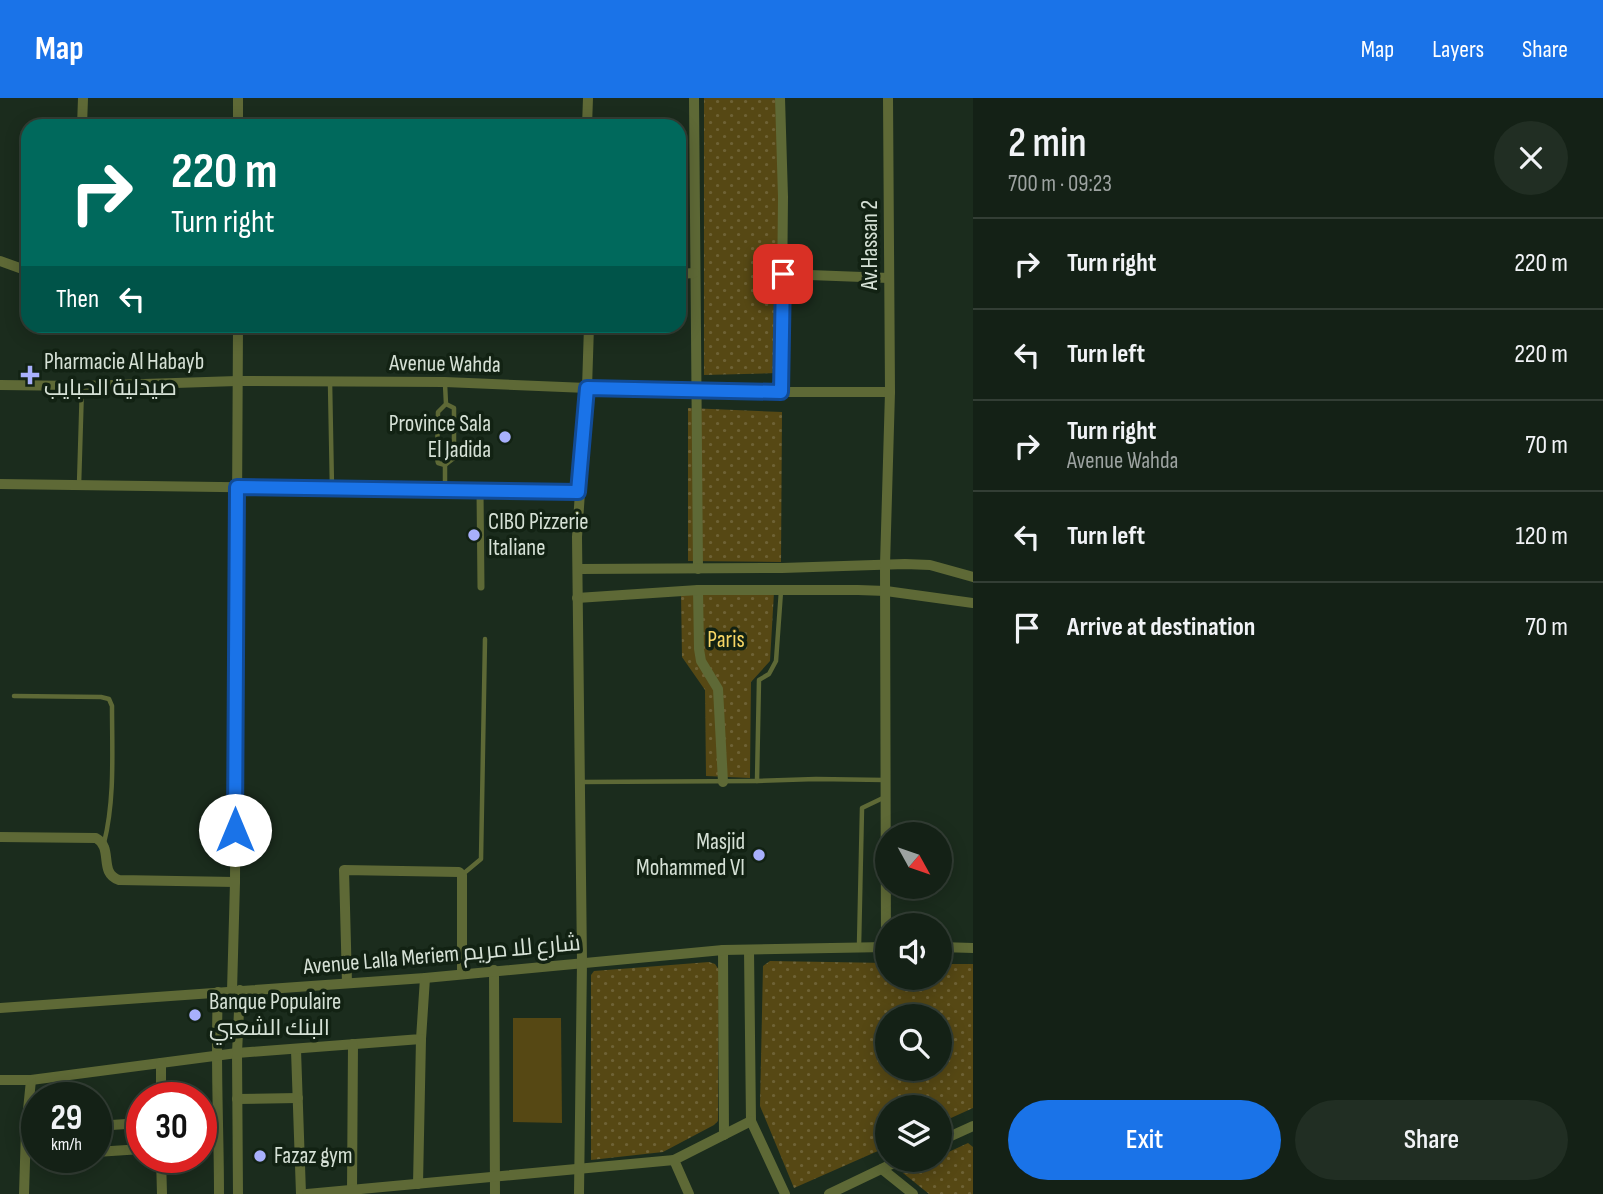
<!DOCTYPE html>
<meta charset="utf-8">
<style>
:root{--surface:#142116;--page:#212e23;--text:#f1f3f6;--muted:#9da3a1;--line:#333e35;--accent:#1a73e8}
body{margin:0;font-family:"Sofia Sans Condensed",Cairo,sans-serif;background:var(--page);color:var(--text);height:100vh;display:flex;flex-direction:column;font-size:26px;white-space:nowrap}
*{box-sizing:border-box;margin:0}
p{font-size:23px;color:var(--muted)}
.icon{flex:none;width:38px;height:38px;fill:none;stroke:currentColor;stroke-width:2;stroke-linecap:round;stroke-linejoin:round}
.map{position:relative;flex:1;overflow:hidden}
.panel{display:flex;flex-direction:column;background:var(--surface);width:630px}
.panel>*{flex:none}
.guide{position:absolute;left:21px;top:21px;width:665px;height:214px;border-radius:21px;box-shadow:0 4px 18px #0003,0 0 0 2px var(--line);background:#00695c;color:#fff;overflow:hidden}
.needle{width:46px;rotate:130deg}
.fabs{position:absolute;left:875px;top:724px;display:grid;gap:14px}
.fabs a{display:grid;place-items:center;width:77px;height:77px;border-radius:50%;background:var(--surface);box-shadow:0 4px 18px #0003,0 0 0 2px var(--line);font-size:35px}
.speed{position:absolute;left:21px;top:984px;display:flex;gap:14px;font-size:35px;font-weight:700;text-align:center}
.speed>*{display:grid;place-content:center;width:91px;height:91px;border-radius:50%;background:var(--surface);box-shadow:0 4px 18px #0003,0 0 0 2px var(--line);line-height:1}
.speed small{font-size:18px;font-weight:400}
.speed .limit{border:10px solid #d22;background:#fff;color:#111}
.pin{position:absolute;display:grid;place-items:center;width:60px;height:60px;color:#fff;margin:-30px;border-radius:14px;box-shadow:0 4px 10px #0006}
.me{position:absolute;width:77px;margin:-38px;rotate:0deg;stroke-linejoin:round;filter:drop-shadow(0 0 5px #0008)}
.turn{display:flex;align-items:center;gap:24px;height:147px;padding:0 35px;font-size:32px}
.turn .icon{width:91px;height:91px;stroke-width:2.5}
.turn b{display:block;font-size:49px;line-height:60px}
.then{display:flex;align-items:center;height:66px;padding:0 35px;background:#0003;gap:14px;font-size:26px}
.round{display:grid;place-items:center;flex:none;width:74px;height:74px;border-radius:37px;background:var(--page)}
.summary{display:flex;align-items:center;justify-content:space-between;height:119px;padding:0 35px}
h1{font-size:42px;font-weight:600;line-height:52px}
.action{display:flex;gap:14px;margin-top:auto;padding:14px 35px}
.action a{flex:1;height:80px;border-radius:42px;background:var(--accent);color:#fff;font-size:28px;font-weight:600;line-height:80px;text-align:center}
.action a+a{background:var(--page);color:var(--text)}
ul{padding:0;list-style:none}
li{display:flex;align-items:center;gap:21px;height:91px;padding:0 35px;border-top:2px solid var(--line)}
li div{flex:1}
li b{display:block;font-size:26px}
li em{font-style:normal}
header{display:flex;align-items:center;gap:42px;box-sizing:border-box;height:98px;padding:0 35px;background:var(--accent);color:#fff}
header strong{font-size:33px}
nav{display:flex;gap:38px;margin-inline-start:auto;font-size:24px}
main{display:flex;flex:1;min-height:0}
.map>svg:first-child{display:block}
</style>
<header>
<strong>Map</strong>
<nav><a>Map</a><a>Layers</a><a>Share</a></nav>
</header>
<main>
<div class="map">
<svg width="973" height="1096" viewBox="0 0 973 1096">
<defs>
<pattern id="grass-dots" width="8" height="8" patternUnits="userSpaceOnUse" patternTransform="scale(1.75)"><rect width="8" height="8" fill="#564814"/><path d="M2 2h.1M6 6h.1" fill="none" stroke="#6e6235" stroke-width="1.8" stroke-linecap="round"/></pattern>
</defs>
<rect width="100%" height="100%" fill="#1b2c1d"/>
<g fill="url(#grass-dots)" fill-rule="evenodd">
<polygon points="704,0 782,0 778,275 704,277"/>
<polygon points="688,310 782,314 781,464 688,463"/>
<polygon points="774,494 770,563 751,584 750,680 706,678 705,592 682,559 681,495"/>
<path d="M 770,863 L 887,865 L 887,880 L 940,880 L 940,866 L 973,866 L 973,1010 L 940,1025 L 940,1010 L 887,1010 L 887,1049 L 794,1090 L 760,1008 L 763,868 ZM 887,919 L 940,919 L 940,971 L 887,971 Z"/>
<polygon points="709,864 715,866 719,872 718,1023 714,1027 663,1054 591,1062 591,877 594,873"/>
<polygon points="968,1045 973,1049 973,1096 929,1096 903,1075 931,1062 940,1062 940,1058"/>
</g>
<polygon fill="#564814" points="513,920 561,920 562,1025 513,1024"/>
<g fill="none" stroke-linecap="round" stroke-linejoin="round">
<g stroke="#5e6936" stroke-width="4.5">
<polyline points="330,284 332,391"/>
<polyline points="445,367 438,365 437,361 438,314 446,306 445,286"/>
<polyline points="445,367 454,360 454,310 446,306"/>
<polyline points="445,367 445,391"/>
<polyline points="79,387 82,288"/>
<polyline points="781,493 776,563 769,576 759,582 757,683 816,681 885,682"/>
<path d="M 14,598 L 101,599 L 109,601 L 112,608 C 112,653 115,701 104,745"/>
<polyline points="580,684 757,683"/>
<polyline points="463,776 481,761 485,541"/>
<polyline points="859,848 862,710 885,699"/>
</g>
<polyline stroke="#5e6936" stroke-width="7" points="480,393 481,489"/>
<g stroke="#5e6936" stroke-width="10">
<polyline points="694,0 698,471"/>
<polyline points="780,0 783,99 781,294"/>
<polyline points="82,28 83,0"/>
<polyline points="238,28 238,0"/>
<polyline points="587,28 588,0"/>
<polyline points="0,163 28,173"/>
<polyline points="679,176 694,175"/>
<polyline points="783,176 889,180"/>
<polyline points="0,287 82,288 237,283 445,284 587,290 781,294 890,294"/>
<polyline points="0,386 578,394"/>
<polyline points="579,471 782,470 905,466 930,467 973,479"/>
<polyline points="698,492 699,551 701,563 718,591 723,684"/>
<polyline points="577,500 698,492 858,492 886,493 973,505"/>
<path d="M 0,739 L 96,740 C 114,750 98,775 119,782 L 235,784"/>
<polyline points="886,849 885,467 890,294 888,0"/>
<polyline points="940,849 973,850"/>
<polyline points="723,852 724,1037"/>
<polyline points="749,852 751,1023 785,1096"/>
<polyline points="494,872 495,1096"/>
<polyline points="347,885 344,772 459,774 462,777 462,876"/>
<polyline points="232,893 235,784 238,228"/>
<path d="M 218,894 C 215,962 219,1029 219,1096"/>
<polyline points="0,910 425,880 723,852 887,849"/>
<polyline points="296,952 301,1096"/>
<polyline points="0,982 31,982 237,955 421,941 425,880"/>
<polyline points="161,999 161,965"/>
<polyline points="237,1001 298,1000"/>
<polyline points="96,1028 142,1025"/>
<polyline points="940,1043 973,1028"/>
<polyline points="96,1054 142,1051"/>
<polyline points="161,1059 162,1096"/>
<polyline points="882,1071 913,1096"/>
<polyline points="418,1086 421,941"/>
<polyline points="352,1092 353,946"/>
<polyline points="24,1096 26,1032 31,982"/>
<polyline points="238,1096 237,955 240,892"/>
<polyline points="307,1096 674,1062"/>
<polyline points="579,1096 582,864 577,439 587,290 589,228"/>
<polyline points="689,1096 674,1062 751,1023"/>
<polyline points="829,1096 900,1062"/>
</g>
</g>
<g fill="none" stroke-linecap="round" stroke-linejoin="round">
<defs>
<polyline id="route" points="235,732 237,389 578,394 587,290 781,294 783,176"/>
</defs>
<use href="#route" stroke="#114b97" stroke-width="18"/>
<use href="#route" stroke="#1a73e8" stroke-width="12"/>
</g>
<g fill="#a8b0fc" stroke="#122213" stroke-width="2.5">
<path d="M26.5 266.5h7v7h7v7h-7v7h-7v-7h-7v-7h7z"/>
<circle cx="505" cy="339" r="7"/>
<circle cx="474" cy="437" r="7"/>
<circle cx="759" cy="757" r="7"/>
<circle cx="195" cy="917" r="7"/>
<circle cx="260" cy="1058" r="7"/>
</g>
<g text-anchor="middle" dominant-baseline="central" stroke-width="7" stroke-linejoin="round" paint-order="stroke">
<g font-size="23" fill="#d6e1d6" stroke="#122213">
<text transform="translate(870 147) rotate(-90)">Av.Hassan 2</text>
<text transform="translate(445 266) rotate(1)">Avenue Wahda</text>
<text transform="translate(442 857) rotate(-5)">Avenue Lalla Meriem شارع للا مريم</text>
</g>
<g font-size="23" fill="#d6e1d6" stroke="#122213" text-anchor="start">
<text x="44" y="264">Pharmacie Al Habayb<tspan x="44" dy="26">صيدلية الحبايب</tspan></text>
<text x="491" y="326" text-anchor="end">Province Sala<tspan x="491" dy="26">El Jadida</tspan></text>
<text x="488" y="424">CIBO Pizzerie<tspan x="488" dy="26">Italiane</tspan></text>
<text x="745" y="744" text-anchor="end">Masjid<tspan x="745" dy="26">Mohammed VI</tspan></text>
<text x="209" y="904">Banque Populaire<tspan x="209" dy="26">البنك الشعبي</tspan></text>
<text x="274" y="1058">Fazaz gym</text>
</g>
<g font-size="23" fill="#f7d665" stroke="#122213">
<text x="726" y="542">Paris</text>
</g>
</g>
</svg>
<div class="fabs">
<a><svg class="needle" viewBox="-14 -14 28 28"><path d="M0-13l5 13h-10z" fill="#e53935"/><path d="M0 13l5-13h-10z" fill="#9da3a1"/></svg></a>
<a><svg class="icon" aria-label="sound" viewBox="0 0 24 24"><path d="M4 9h4l5-4v14l-5-4H4zM17 9q2 3 0 6"/></svg></a>
<a><svg class="icon" aria-label="search" viewBox="0 0 24 24"><circle cx="10" cy="10" r="6"/><path d="M15 15l6 6"/></svg></a>
<a><svg class="icon" aria-label="layers" viewBox="0 0 24 24"><path d="M12 4l9 5-9 5-9-5zM3 14l9 5 9-5"/></svg></a>
</div>
<div class="speed"><div>29<small>km/h</small></div><div class="limit">30</div></div>
<div class="pin" style="left:783px;top:176px;background:#d93025"><svg class="icon" aria-label="arrive" viewBox="0 0 24 24"><path d="M6 21V4h12l-3 4 3 4H6"/></svg></div>
<svg class="me" style="left:235px;top:732px" viewBox="-20 -20 40 40"><circle r="19" fill="#fff"/><path d="M0-13L10 11 0 6-10 11z" fill="#1a73e8"/></svg>
<div class="guide">
<div class="turn"><svg class="icon" aria-label="right" viewBox="0 0 24 24"><path d="M7 20v-9h11M14 6l5 5-5 5"/></svg><div><b>220 m</b>Turn right</div></div>
<div class="then">Then<svg class="icon" aria-label="left" viewBox="0 0 24 24"><path d="M17 20v-9H6M10 6l-5 5 5 5"/></svg></div>
</div>
</div>
<section class="panel">
<div class="summary"><div><h1>2 min</h1><p>700 m · 09:23</p></div><a class="round"><svg class="icon" aria-label="close" viewBox="0 0 24 24"><path d="M6 6l12 12M18 6L6 18"/></svg></a></div>
<ul>
<li><svg class="icon" aria-label="right" viewBox="0 0 24 24"><path d="M7 20v-9h11M14 6l5 5-5 5"/></svg><div><b>Turn right</b></div><em>220 m</em></li>
<li><svg class="icon" aria-label="left" viewBox="0 0 24 24"><path d="M17 20v-9H6M10 6l-5 5 5 5"/></svg><div><b>Turn left</b></div><em>220 m</em></li>
<li><svg class="icon" aria-label="right" viewBox="0 0 24 24"><path d="M7 20v-9h11M14 6l5 5-5 5"/></svg><div><b>Turn right</b><p>Avenue Wahda</p></div><em>70 m</em></li>
<li><svg class="icon" aria-label="left" viewBox="0 0 24 24"><path d="M17 20v-9H6M10 6l-5 5 5 5"/></svg><div><b>Turn left</b></div><em>120 m</em></li>
<li><svg class="icon" aria-label="arrive" viewBox="0 0 24 24"><path d="M6 21V4h12l-3 4 3 4H6"/></svg><div><b>Arrive at destination</b></div><em>70 m</em></li>
</ul>
<div class="action"><a>Exit</a><a>Share</a></div>
</section>
</main>
